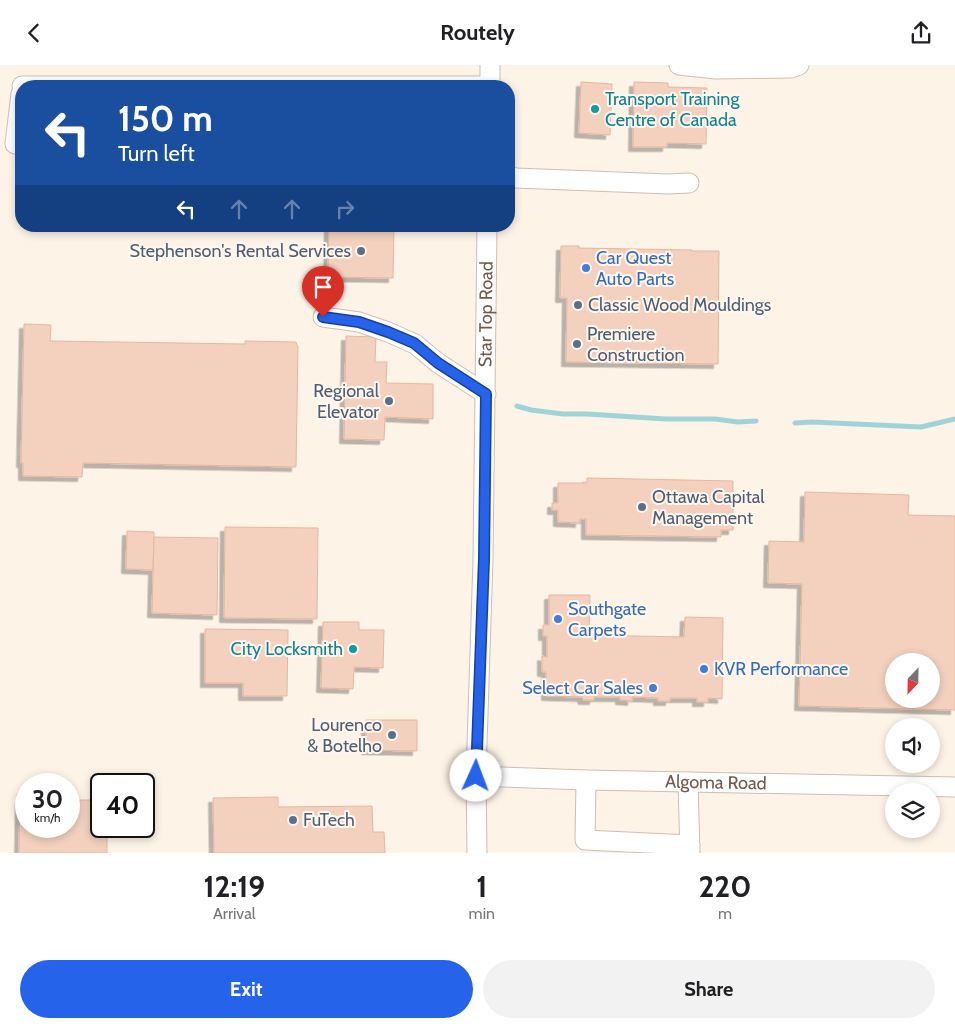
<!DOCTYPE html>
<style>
:root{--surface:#fff;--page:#f2f2f2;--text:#202124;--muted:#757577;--accent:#2563eb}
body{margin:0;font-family:Cabin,sans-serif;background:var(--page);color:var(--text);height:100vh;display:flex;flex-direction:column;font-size:19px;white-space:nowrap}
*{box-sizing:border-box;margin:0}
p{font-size:16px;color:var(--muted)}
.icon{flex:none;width:28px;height:28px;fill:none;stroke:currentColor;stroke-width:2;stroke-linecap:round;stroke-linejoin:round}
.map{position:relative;height:788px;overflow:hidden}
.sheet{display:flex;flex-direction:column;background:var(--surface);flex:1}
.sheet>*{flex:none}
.hud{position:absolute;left:15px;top:15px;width:500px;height:152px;border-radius:20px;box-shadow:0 2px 8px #0003;background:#1a4fa0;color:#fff;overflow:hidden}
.needle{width:32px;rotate:202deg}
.fabs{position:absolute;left:885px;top:588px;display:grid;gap:10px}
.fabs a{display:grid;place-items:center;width:55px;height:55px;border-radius:50%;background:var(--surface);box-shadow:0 2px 8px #0003;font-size:25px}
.speed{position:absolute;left:15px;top:708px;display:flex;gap:10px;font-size:25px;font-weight:700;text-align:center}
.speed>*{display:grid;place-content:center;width:65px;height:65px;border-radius:50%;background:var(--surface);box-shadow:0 2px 8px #0003;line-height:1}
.speed small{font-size:12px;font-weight:400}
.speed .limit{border:2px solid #111;border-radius:8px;background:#fff;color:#111}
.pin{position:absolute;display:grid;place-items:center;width:42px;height:42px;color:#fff;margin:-51px -21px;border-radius:50% 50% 50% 0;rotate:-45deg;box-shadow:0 0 5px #0007}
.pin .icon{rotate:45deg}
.me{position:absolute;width:55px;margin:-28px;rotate:2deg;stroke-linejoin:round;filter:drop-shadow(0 0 4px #0008)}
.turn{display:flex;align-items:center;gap:18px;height:105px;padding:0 20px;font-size:22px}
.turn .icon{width:65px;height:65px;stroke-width:2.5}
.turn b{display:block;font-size:35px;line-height:42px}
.lanes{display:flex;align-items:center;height:48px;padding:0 20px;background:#0003;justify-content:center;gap:25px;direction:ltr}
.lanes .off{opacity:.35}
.eta{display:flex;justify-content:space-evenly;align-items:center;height:85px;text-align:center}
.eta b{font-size:30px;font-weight:800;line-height:35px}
.action{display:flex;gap:10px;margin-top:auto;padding:10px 20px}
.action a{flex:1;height:58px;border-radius:30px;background:var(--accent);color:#fff;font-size:20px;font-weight:800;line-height:58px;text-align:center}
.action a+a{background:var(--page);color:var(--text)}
header{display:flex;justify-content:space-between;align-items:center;height:65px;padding:0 20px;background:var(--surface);font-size:22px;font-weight:800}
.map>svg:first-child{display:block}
</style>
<header><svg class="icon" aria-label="back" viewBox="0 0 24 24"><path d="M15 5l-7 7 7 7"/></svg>Routely<svg class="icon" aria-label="share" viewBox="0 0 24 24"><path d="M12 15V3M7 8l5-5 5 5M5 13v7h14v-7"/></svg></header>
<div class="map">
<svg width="955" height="788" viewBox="0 0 955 788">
<defs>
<filter id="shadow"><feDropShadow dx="-4.5" dy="4.5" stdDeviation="0" flood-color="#0004"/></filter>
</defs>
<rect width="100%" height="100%" fill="#fdf3e7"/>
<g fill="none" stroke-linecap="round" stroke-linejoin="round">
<g stroke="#a0d3d9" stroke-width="5">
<polyline points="517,341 531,345 563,349 587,349 666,354 715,354 738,357 756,356"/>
<polyline points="795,358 812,357 921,362 955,354"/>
</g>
</g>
<g fill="#f3d1be" stroke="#e6b69e" fill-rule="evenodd" filter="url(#shadow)">
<polygon points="581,17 612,19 610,70 579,68"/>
<polygon points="634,17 668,18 668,22 707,23 706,79 667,78 667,82 633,82"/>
<polygon points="329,161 394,161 393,213 328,212"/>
<polygon points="561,181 579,181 579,183 692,185 692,186 719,186 718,299 566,297 567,233 560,233"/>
<polygon points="24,259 51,260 50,276 245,279 245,276 296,277 297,280 298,281 296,402 83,398 82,412 23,411 23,398 21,398"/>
<polygon points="346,271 376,272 375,297 387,297 386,318 433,319 433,354 385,352 384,375 344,374"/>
<polygon points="587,413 733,416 733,465 721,465 721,472 586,470 586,454 580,454 580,458 558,457 558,445 552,445 552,438 558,438 558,418 587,418"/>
<path d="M 805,427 L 909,430 L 908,450 L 955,451 L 955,645 L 799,641 L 802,519 L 768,518 L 769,476 L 804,477 ZM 894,596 L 931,596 L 931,634 L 894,634 Z"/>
<polygon points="225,462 318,463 317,554 224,553"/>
<polygon points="127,466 154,467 153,505 126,504"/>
<polygon points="154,472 218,473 217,550 152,548"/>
<polygon points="549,530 590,530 589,570 684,572 685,552 723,553 722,634 708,633 708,637 697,637 697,633 670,633 670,636 658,636 658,633 632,632 632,636 620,635 620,632 594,632 594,635 583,635 582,632 546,631 546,607 542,607 542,591 547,592 547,571 543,571 543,560 549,560"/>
<polygon points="323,557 359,557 359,565 384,565 383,603 354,602 353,624 321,623"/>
<polygon points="205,564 288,565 287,631 243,631 243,618 205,618"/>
<polygon points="366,655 417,655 417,686 366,685"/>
<polygon points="22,724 26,724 26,761 69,761 69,735 101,735 101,761 107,761 107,788 19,788 20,734 22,734"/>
<polygon points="278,732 278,742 372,741 373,767 384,767 385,788 214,788 213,733"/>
</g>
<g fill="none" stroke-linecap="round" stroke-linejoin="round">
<defs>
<g id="minor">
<polyline points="490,0 490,21"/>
<polyline points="679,0 716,4 791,3 799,0"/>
<polyline points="22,21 490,21"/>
<polyline points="15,79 21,29"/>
<polyline points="509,111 516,113 668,119 689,118"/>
<polyline points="323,252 359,257 388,267 415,279 438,298 486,329"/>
<path id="s1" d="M 476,711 L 586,715 L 955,722"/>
<polyline points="586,715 585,775 690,780"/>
<polyline points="688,717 690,788"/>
<path id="s2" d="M 477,788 L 476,711 L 483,494 L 487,161"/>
</g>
</defs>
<use href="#minor" stroke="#d1bdaf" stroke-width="21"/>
<use href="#minor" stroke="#fff" stroke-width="19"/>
</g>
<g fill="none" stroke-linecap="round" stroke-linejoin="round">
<defs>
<polyline id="route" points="323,252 359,257 388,267 414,278 438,298 486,329 484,494 476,711"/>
</defs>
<use href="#route" stroke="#184099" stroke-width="12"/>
<use href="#route" stroke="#2563eb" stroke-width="9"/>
</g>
<g fill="#0f9aa8" stroke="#fff7ee" stroke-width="2">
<circle cx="595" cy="44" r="5"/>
<circle cx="353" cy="584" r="5"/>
</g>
<g fill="#5c6f8a" stroke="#fff7ee" stroke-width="2">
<circle cx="361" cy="186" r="5"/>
<circle cx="578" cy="240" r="5"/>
<circle cx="577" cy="279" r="5"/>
<circle cx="389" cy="336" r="5"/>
<circle cx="642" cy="442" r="5"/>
<circle cx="392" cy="670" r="5"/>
<circle cx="293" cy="755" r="5"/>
</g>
<g fill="#3f7fe0" stroke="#fff7ee" stroke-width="2">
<circle cx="586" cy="203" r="5"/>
<circle cx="558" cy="554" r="5"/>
<circle cx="704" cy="604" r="5"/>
<circle cx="653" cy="623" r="5"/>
</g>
<g text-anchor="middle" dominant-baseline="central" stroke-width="4" stroke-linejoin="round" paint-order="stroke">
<g font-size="18" fill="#0d838f" stroke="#fff7ee" text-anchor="start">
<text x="605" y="34">Transport Training<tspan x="605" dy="21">Centre of Canada</tspan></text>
<text x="343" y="584" text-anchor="end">City Locksmith</text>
</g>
<g font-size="18" fill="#4e5e75" stroke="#fff7ee" text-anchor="start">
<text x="351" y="186" text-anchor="end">Stephenson's Rental Services</text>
<text x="588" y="240">Classic Wood Mouldings</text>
<text x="587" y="269">Premiere<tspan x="587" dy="21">Construction</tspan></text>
<text x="379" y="326" text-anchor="end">Regional<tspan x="379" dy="21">Elevator</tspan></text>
<text x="652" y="432">Ottawa Capital<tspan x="652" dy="21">Management</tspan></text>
<text x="382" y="660" text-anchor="end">Lourenco<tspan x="382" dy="21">&amp; Botelho</tspan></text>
<text x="303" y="755">FuTech</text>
</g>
<g font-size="18" fill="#366cbe" stroke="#fff7ee" text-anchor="start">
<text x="596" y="193">Car Quest<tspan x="596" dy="21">Auto Parts</tspan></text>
<text x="568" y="544">Southgate<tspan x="568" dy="21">Carpets</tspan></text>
<text x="714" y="604">KVR Performance</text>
<text x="643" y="623" text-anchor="end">Select Car Sales</text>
</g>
<g font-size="18" fill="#77594a" stroke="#fff7ee">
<text stroke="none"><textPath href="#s2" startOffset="539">Star Top Road</textPath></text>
<text stroke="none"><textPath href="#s1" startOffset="240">Algoma Road</textPath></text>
</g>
</g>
</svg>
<div class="fabs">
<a><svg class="needle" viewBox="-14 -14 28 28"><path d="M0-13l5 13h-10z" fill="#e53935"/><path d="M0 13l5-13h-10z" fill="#757577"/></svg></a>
<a><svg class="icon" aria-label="sound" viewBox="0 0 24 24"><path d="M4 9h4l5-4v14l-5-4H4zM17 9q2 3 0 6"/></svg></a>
<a><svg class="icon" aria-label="layers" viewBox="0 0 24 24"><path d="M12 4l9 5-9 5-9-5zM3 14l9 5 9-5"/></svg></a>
</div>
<div class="speed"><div>30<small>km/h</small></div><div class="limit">40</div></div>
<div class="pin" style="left:323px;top:252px;background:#d93025"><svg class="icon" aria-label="arrive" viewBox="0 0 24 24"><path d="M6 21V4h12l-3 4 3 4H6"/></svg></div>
<svg class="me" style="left:476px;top:711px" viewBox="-20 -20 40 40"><circle r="19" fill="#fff"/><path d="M0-13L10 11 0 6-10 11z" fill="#2563eb"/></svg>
<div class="hud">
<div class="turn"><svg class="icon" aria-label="left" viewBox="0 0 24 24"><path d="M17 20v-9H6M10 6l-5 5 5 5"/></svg><div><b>150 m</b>Turn left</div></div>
<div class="lanes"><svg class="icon" aria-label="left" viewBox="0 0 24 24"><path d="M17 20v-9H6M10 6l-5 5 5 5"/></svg><svg class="icon off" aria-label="ahead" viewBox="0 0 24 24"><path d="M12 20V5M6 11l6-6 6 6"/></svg><svg class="icon off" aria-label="ahead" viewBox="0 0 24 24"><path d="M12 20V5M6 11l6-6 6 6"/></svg><svg class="icon off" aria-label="right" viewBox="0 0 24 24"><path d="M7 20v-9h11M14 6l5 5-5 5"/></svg></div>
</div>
</div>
<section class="sheet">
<div class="eta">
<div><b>12:19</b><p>Arrival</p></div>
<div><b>1</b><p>min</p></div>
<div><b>220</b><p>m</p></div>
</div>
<div class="action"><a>Exit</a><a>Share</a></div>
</section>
